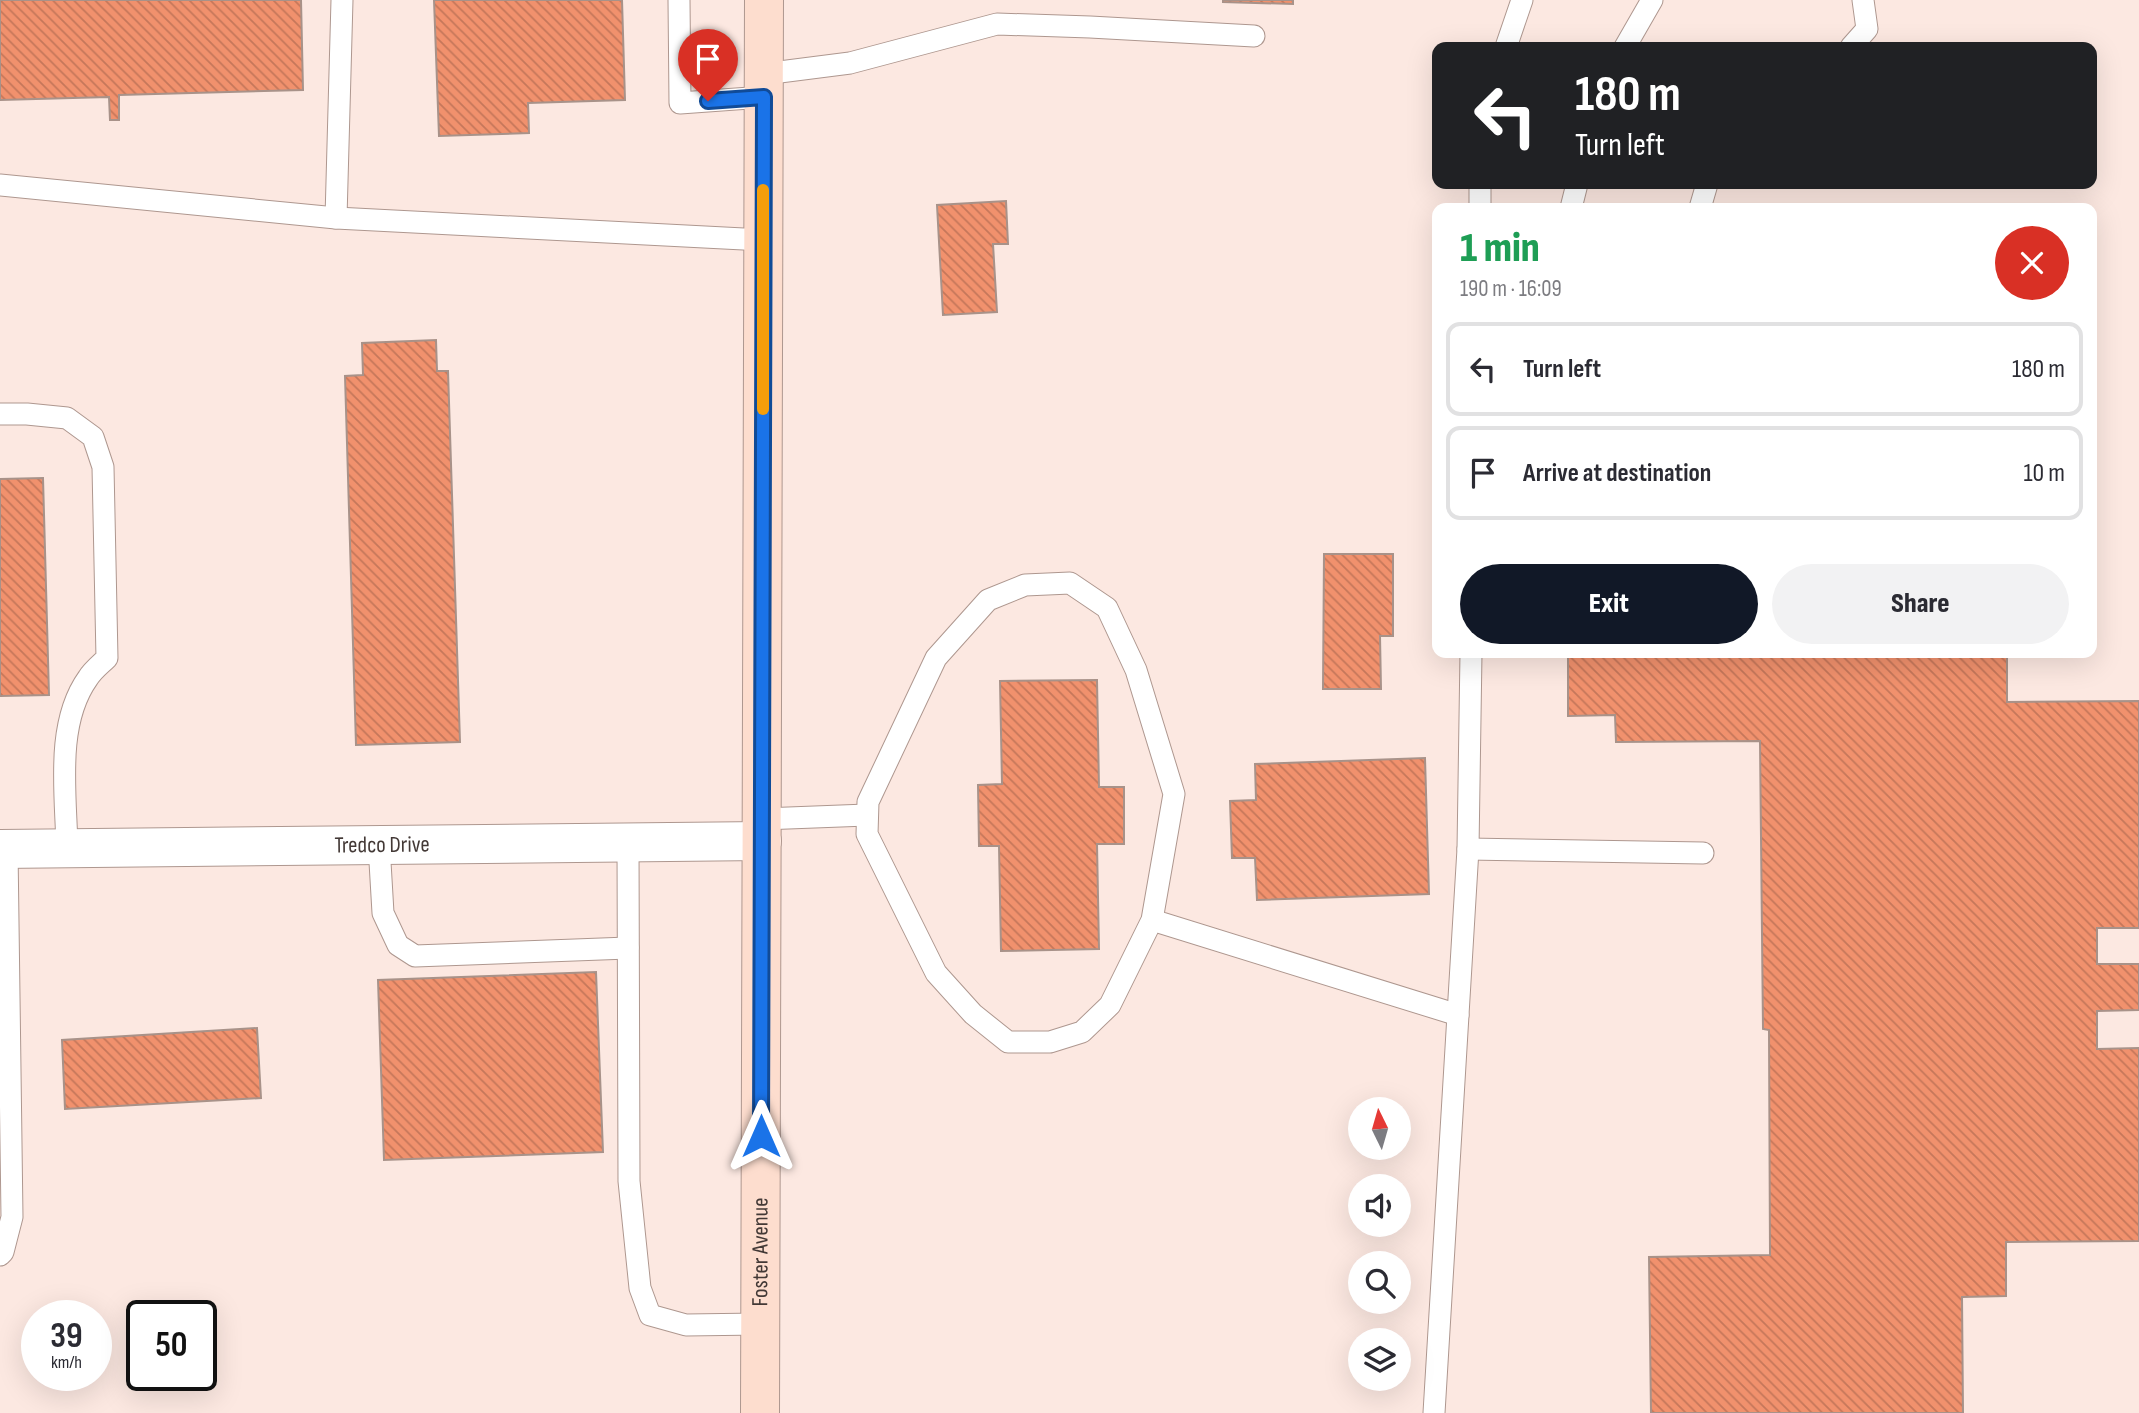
<!DOCTYPE html>
<meta charset="utf-8">
<style>
:root{--surface:#fff;--page:#f2f2f3;--text:#2b2b33;--muted:#7c7c81;--line:#e1e1e2;--accent:#111827}
body{margin:0;font-family:"Sofia Sans Condensed",sans-serif;background:var(--page);color:var(--text);height:100vh;display:flex;flex-direction:column;font-size:26px;white-space:nowrap}
*{box-sizing:border-box;margin:0}
p{font-size:23px;color:var(--muted)}
.icon{flex:none;width:38px;height:38px;fill:none;stroke:currentColor;stroke-width:2;stroke-linecap:round;stroke-linejoin:round}
.map{position:relative;flex:1;overflow:hidden}
.details{position:absolute;left:1432px;top:203px;width:665px;height:455px;display:flex;flex-direction:column;background:var(--surface);border-radius:14px;box-shadow:0 7px 28px #0002}
.details>*{flex:none}
.banner{position:absolute;left:1432px;top:42px;width:665px;height:147px;border-radius:14px;box-shadow:0 7px 28px #0002;background:#202124;color:#fff;overflow:hidden}
.needle{width:46px;rotate:355deg}
.tools{position:absolute;left:1348px;top:1097px;display:grid;gap:14px}
.tools a{display:grid;place-items:center;width:63px;height:63px;border-radius:50%;background:var(--surface);box-shadow:0 7px 28px #0002;font-size:35px}
.speed{position:absolute;left:21px;top:1300px;display:flex;gap:14px;font-size:35px;font-weight:700;text-align:center}
.speed>*{display:grid;place-content:center;width:91px;height:91px;border-radius:50%;background:var(--surface);box-shadow:0 7px 28px #0002;line-height:1}
.speed small{font-size:18px;font-weight:400}
.speed .limit{border:4px solid #111;border-radius:10px;background:#fff;color:#111}
.pin{position:absolute;display:grid;place-items:center;width:60px;height:60px;color:#fff;margin:-72px -30px;border-radius:50% 50% 50% 0;rotate:-45deg;box-shadow:0 0 7px #0007}
.pin .icon{rotate:45deg}
.me{position:absolute;width:77px;margin:-38px;rotate:0deg;stroke-linejoin:round;filter:drop-shadow(0 0 5px #0008)}
.turn{display:flex;align-items:center;gap:24px;height:147px;padding:0 28px;font-size:32px}
.turn .icon{width:91px;height:91px;stroke-width:2.5}
.turn b{display:block;font-size:49px;line-height:60px}
.round{display:grid;place-items:center;flex:none;width:74px;height:74px;border-radius:37px;background:var(--page)}
.overview{display:flex;align-items:center;justify-content:space-between;height:119px;padding:0 28px}
h1{font-size:42px;font-weight:800;line-height:52px;color:#1e9e55}
.primary-button{display:flex;gap:14px;margin-top:auto;padding:14px 28px}
.primary-button a{flex:1;height:80px;border-radius:42px;background:var(--accent);color:#fff;font-size:28px;font-weight:800;line-height:80px;text-align:center}
.primary-button a+a{background:var(--page);color:var(--text)}
ul{padding:0;list-style:none}
li{display:flex;align-items:center;gap:21px;height:94px;margin:0 14px 10px;padding:0 14px;border:4px solid var(--line);border-radius:14px}
li div{flex:1}
li b{display:block;font-size:26px}
li em{font-style:normal}
.map>svg:first-child{display:block}
</style>
<div class="map">
<svg width="2139" height="1413" viewBox="0 0 2139 1413">
<defs>
<pattern id="building-back-hatch" width="6" height="6" patternUnits="userSpaceOnUse" patternTransform="scale(1.75)"><rect width="6" height="6" fill="#f1916d"/><path d="M-1 5l2 2M0 0l6 6M5-1l2 2" fill="none" stroke="#c5775a"/></pattern>
</defs>
<rect width="100%" height="100%" fill="#fce8e1"/>
<g fill="url(#building-back-hatch)" stroke="#a89289" stroke-width="2">
<polygon points="0,0 301,0 303,90 119,95 119,120 110,120 109,97 0,100"/>
<polygon points="434,0 622,0 625,100 528,103 529,133 439,136"/>
<polygon points="1223,0 1293,0 1293,4 1223,2"/>
<polygon points="1006,201 1008,244 993,244 997,312 943,315 937,205"/>
<polygon points="436,340 437,371 448,371 460,742 356,745 345,376 363,375 362,343"/>
<polygon points="43,478 49,695 0,696 0,479"/>
<polygon points="1324,554 1393,554 1393,636 1380,636 1381,689 1323,689"/>
<polygon points="1568,653 2007,653 2007,702 2139,701 2139,928 2097,928 2097,964 2139,964 2139,1010 2097,1011 2097,1049 2139,1048 2139,1241 2006,1242 2006,1296 1962,1297 1963,1413 1651,1413 1649,1257 1770,1255 1769,1030 1763,1029 1760,741 1616,742 1615,715 1568,716"/>
<polygon points="1097,680 1099,787 1124,787 1124,844 1097,844 1099,949 1001,951 999,846 979,846 978,785 1002,784 1000,681"/>
<polygon points="1425,758 1429,894 1257,900 1255,858 1232,858 1230,801 1256,800 1255,764"/>
<polygon points="596,972 603,1152 384,1160 378,980"/>
<polygon points="257,1028 261,1098 65,1109 62,1040"/>
</g>
<g fill="none" stroke-linecap="round" stroke-linejoin="round">
<defs>
<g id="service">
<polyline points="679,0 680,103 764,97"/>
<polyline points="1506,47 1522,0"/>
<polyline points="1625,47 1652,0"/>
<polyline points="1851,47 1867,29 1863,0"/>
<polyline points="764,74 850,63 997,24 1090,27 1254,36"/>
<polyline points="0,185 336,218 763,240"/>
<polyline points="1480,208 1480,184"/>
<polyline points="1571,208 1577,184"/>
<polyline points="1700,208 1707,184"/>
<polyline points="336,218 342,0"/>
<path d="M 0,414 L 27,414 L 67,418 L 93,437 L 103,467 L 107,658 C 101,664 93,670 88,678 C 55,724 66,794 67,848"/>
<polyline points="762,819 867,815"/>
<polyline points="628,843 629,1181 640,1288 650,1315 686,1325 760,1324"/>
<polyline points="379,845 383,913 398,945 415,956 628,948"/>
<polyline points="1468,849 1703,853"/>
<polyline points="1152,920 1174,794 1136,670 1107,608 1070,583 1025,585 988,600 936,658 868,802 867,834 936,973 973,1014 1008,1042 1050,1042 1082,1032 1110,1005 1152,920 1458,1015"/>
<polyline points="0,1255 3,1252 12,1217 7,849"/>
<polyline points="1434,1413 1468,849 1471,653"/>
</g>
<g id="minor">
<path id="s1" d="M 0,849 L 762,841"/>
</g>
<g id="secondary">
<path id="s2" d="M 760,1413 L 764,0"/>
</g>
</defs>
<use href="#service" stroke="#ae978f" stroke-width="23"/>
<use href="#minor" stroke="#ae978f" stroke-width="40"/>
<use href="#secondary" stroke="#ae978f" stroke-width="40"/>
<use href="#service" stroke="#fff" stroke-width="21"/>
<use href="#minor" stroke="#fff" stroke-width="38"/>
<use href="#secondary" stroke="#fdddce" stroke-width="38"/>
</g>
<g fill="none" stroke-linecap="round" stroke-linejoin="round">
<defs>
<polyline id="route" points="708,101 764,97 761,1136"/>
</defs>
<use href="#route" stroke="#114b97" stroke-width="18"/>
<use href="#route" stroke="#1a73e8" stroke-width="12"/>
<polyline stroke="#f59e0b" stroke-width="12" points="763,409 763,190"/>
</g>
<g text-anchor="middle" dominant-baseline="central" stroke-width="5" stroke-linejoin="round" paint-order="stroke">
<g font-size="23" fill="#433936" stroke="#fff">
<text stroke="none"><textPath href="#s1" startOffset="382">Tredco Drive</textPath></text>
<text stroke="none"><textPath href="#s2" startOffset="161">Foster Avenue</textPath></text>
</g>
</g>
</svg>
<div class="tools">
<a><svg class="needle" viewBox="-14 -14 28 28"><path d="M0-13l5 13h-10z" fill="#e53935"/><path d="M0 13l5-13h-10z" fill="#7c7c81"/></svg></a>
<a><svg class="icon" aria-label="sound" viewBox="0 0 24 24"><path d="M4 9h4l5-4v14l-5-4H4zM17 9q2 3 0 6"/></svg></a>
<a><svg class="icon" aria-label="search" viewBox="0 0 24 24"><circle cx="10" cy="10" r="6"/><path d="M15 15l6 6"/></svg></a>
<a><svg class="icon" aria-label="layers" viewBox="0 0 24 24"><path d="M12 4l9 5-9 5-9-5zM3 14l9 5 9-5"/></svg></a>
</div>
<div class="speed"><div>39<small>km/h</small></div><div class="limit">50</div></div>
<div class="pin" style="left:708px;top:101px;background:#d93025"><svg class="icon" aria-label="arrive" viewBox="0 0 24 24"><path d="M6 21V4h12l-3 4 3 4H6"/></svg></div>
<svg class="me" style="left:761px;top:1136px" viewBox="-20 -20 40 40"><path d="M0-17L14 15 0 8-14 15z" fill="#1a73e8" stroke="#fff" stroke-width="4"/></svg>
<div class="banner">
<div class="turn"><svg class="icon" aria-label="left" viewBox="0 0 24 24"><path d="M17 20v-9H6M10 6l-5 5 5 5"/></svg><div><b>180 m</b>Turn left</div></div>
</div>
<section class="details">
<div class="overview"><div><h1>1 min</h1><p>190 m · 16:09</p></div><a class="round" style="background:#d93025;color:#fff"><svg class="icon" aria-label="close" viewBox="0 0 24 24"><path d="M6 6l12 12M18 6L6 18"/></svg></a></div>
<ul>
<li><svg class="icon" aria-label="left" viewBox="0 0 24 24"><path d="M17 20v-9H6M10 6l-5 5 5 5"/></svg><div><b>Turn left</b></div><em>180 m</em></li>
<li><svg class="icon" aria-label="arrive" viewBox="0 0 24 24"><path d="M6 21V4h12l-3 4 3 4H6"/></svg><div><b>Arrive at destination</b></div><em>10 m</em></li>
</ul>
<div class="primary-button"><a>Exit</a><a>Share</a></div>
</section>
</div>
